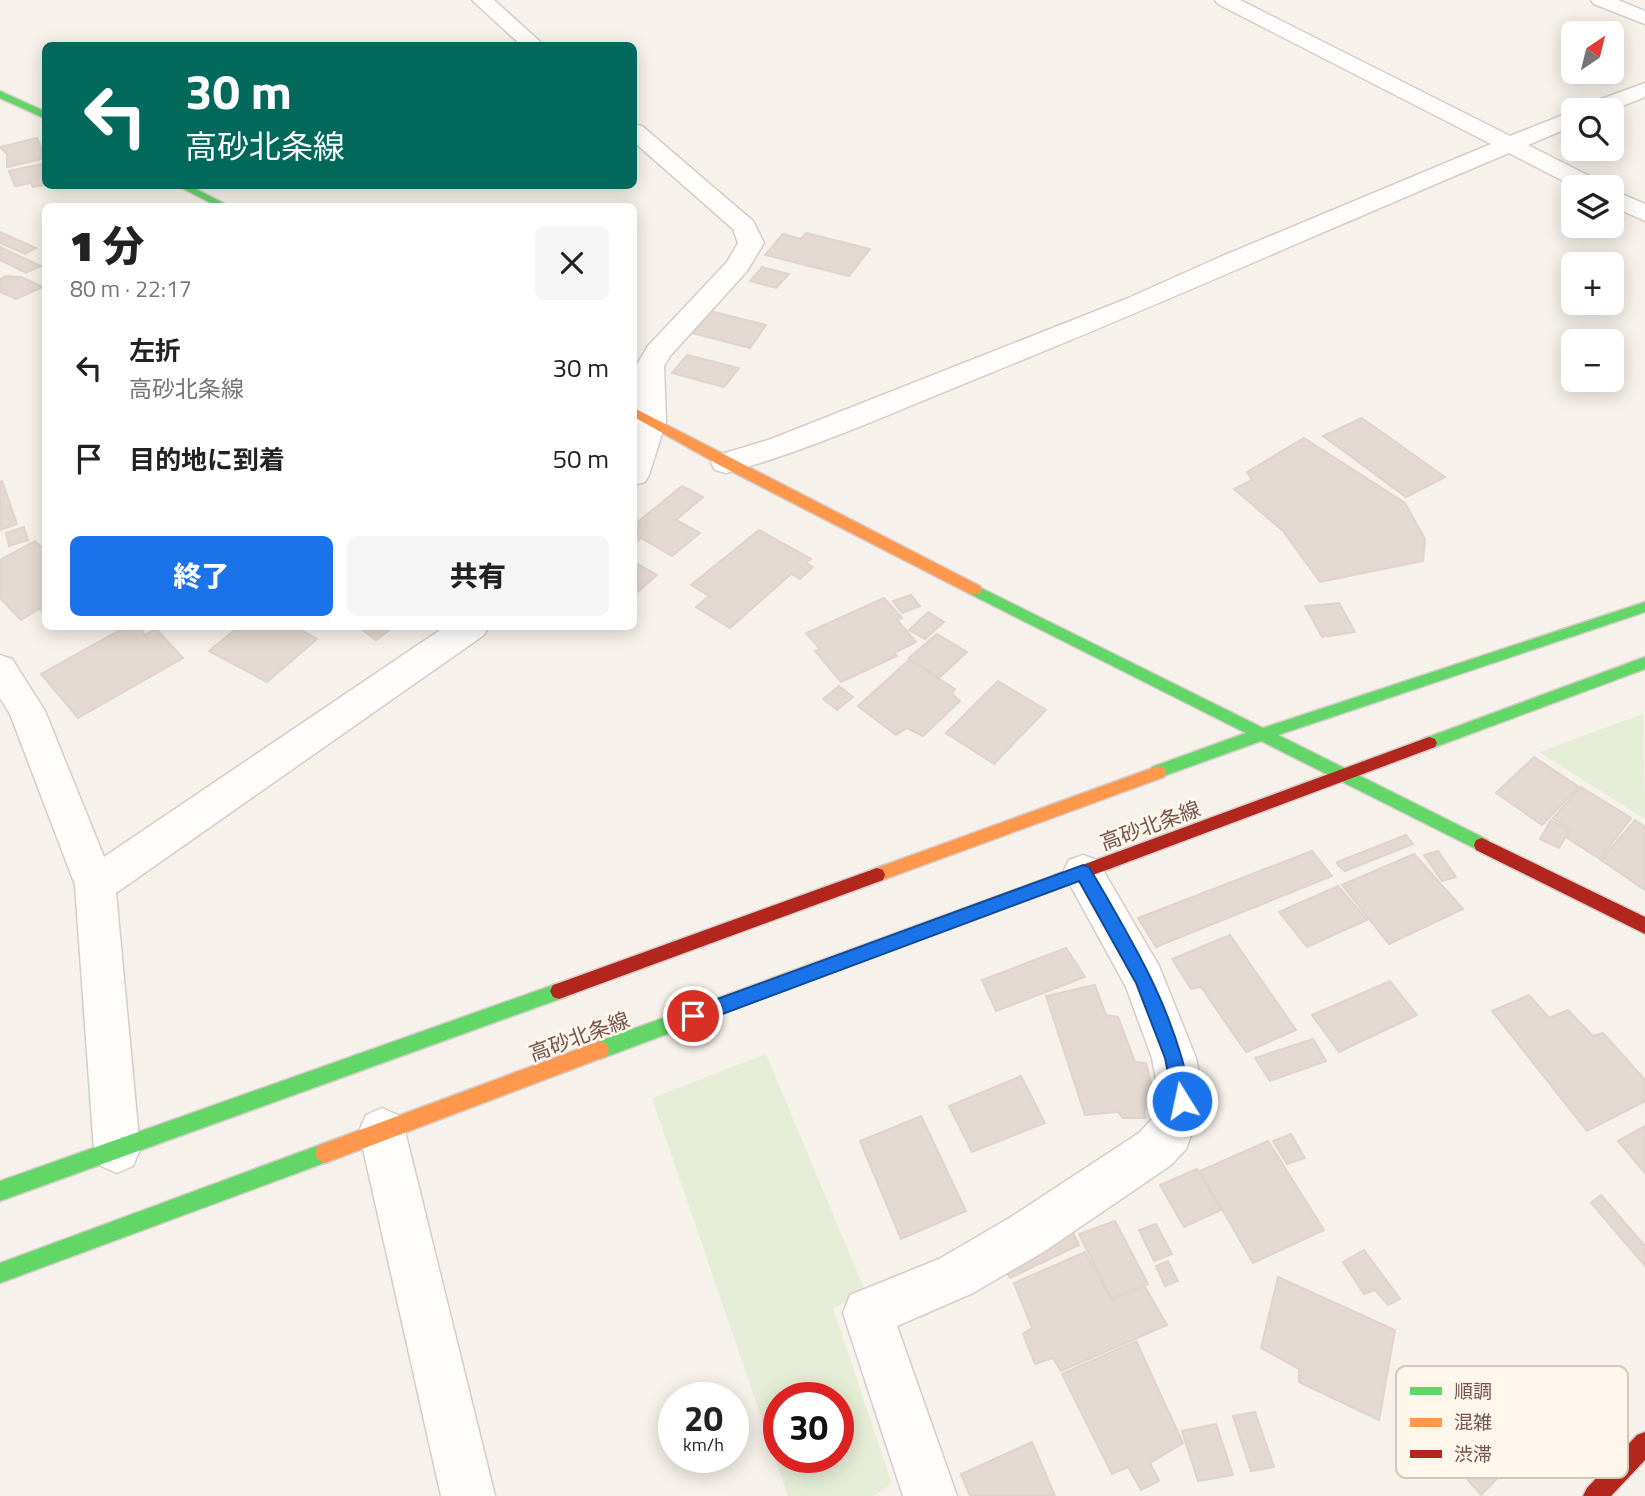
<!DOCTYPE html>
<html lang="ja">
<meta charset="utf-8">
<style>
:root{--surface:#fff;--page:#f6f6f6;--text:#222;--muted:#767676;--accent:#1a73e8}
body{margin:0;font-family:"Titillium Web","Noto Sans JP",sans-serif;background:var(--page);color:var(--text);height:100vh;display:flex;flex-direction:column;font-size:26px;white-space:nowrap}
*{box-sizing:border-box;margin:0}
p{font-size:23px;color:var(--muted)}
.icon{flex:none;width:38px;height:38px;fill:none;stroke:currentColor;stroke-width:2;stroke-linecap:round;stroke-linejoin:round}
.map{position:relative;flex:1;overflow:hidden}
.panel{position:absolute;left:42px;top:203px;width:595px;height:427px;display:flex;flex-direction:column;background:var(--surface);border-radius:10px;box-shadow:0 4px 18px #0003}
.panel>*{flex:none}
.guide{position:absolute;left:42px;top:42px;width:595px;height:147px;border-radius:10px;box-shadow:0 4px 18px #0003;background:#00695c;color:#fff;overflow:hidden}
.needle{width:46px;rotate:35deg}
.tools{position:absolute;left:1561px;top:21px;display:grid;gap:14px}
.tools a{display:grid;place-items:center;width:63px;height:63px;border-radius:10px;background:var(--surface);box-shadow:0 4px 18px #0003;font-size:35px}
.speed{position:absolute;left:658px;top:1382px;display:flex;gap:14px;font-size:35px;font-weight:700;text-align:center}
.speed>*{display:grid;place-content:center;width:91px;height:91px;border-radius:50%;background:var(--surface);box-shadow:0 4px 18px #0003;line-height:1}
.speed small{font-size:18px;font-weight:400}
.speed .limit{border:10px solid #d22;background:#fff;color:#111}
.pin{position:absolute;display:grid;place-items:center;width:60px;height:60px;color:#fff;margin:-30px;border:4px solid #fff;border-radius:50%;box-shadow:0 2px 7px #0007}
.me{position:absolute;width:77px;margin:-38px;rotate:350deg;stroke-linejoin:round;filter:drop-shadow(0 0 5px #0008)}
.turn{display:flex;align-items:center;gap:24px;height:147px;padding:0 28px;font-size:32px}
.turn .icon{width:91px;height:91px;stroke-width:2.5}
.turn b{display:block;font-size:49px;line-height:60px}
.round{display:grid;place-items:center;flex:none;width:74px;height:74px;border-radius:10px;background:var(--page)}
.headline{display:flex;align-items:center;justify-content:space-between;height:119px;padding:0 28px}
h1{font-size:42px;font-weight:800;line-height:52px}
.action{display:flex;gap:14px;margin-top:auto;padding:14px 28px}
.action a{flex:1;height:80px;border-radius:10px;background:var(--accent);color:#fff;font-size:28px;font-weight:800;line-height:80px;text-align:center}
.action a+a{background:var(--page);color:var(--text)}
ul{padding:0;list-style:none}
li{display:flex;align-items:center;gap:21px;height:91px;padding:0 28px}
li div{flex:1}
li b{display:block;font-size:26px}
li em{font-style:normal}
.map>svg:first-child{display:block}
</style>
<div class="map">
<svg width="1645" height="1496" viewBox="0 0 1645 1496">
<rect width="100%" height="100%" fill="#f7f1eb"/>
<g fill="#e5edd6" fill-rule="evenodd">
<polygon points="1643,714 1645,819 1539,752"/>
<path d="M 766,1054 L 866,1293 L 833,1308 L 892,1484 L 873,1496 L 788,1496 L 652,1098 ZM 779,1398 L 838,1398 L 838,1458 L 779,1458 Z"/>
</g>
<g fill="#e4d9d2" stroke="#e0d3cd" stroke-width="2">
<polygon points="37,138 46,158 7,167 7,154 0,147"/>
<polygon points="46,163 46,185 33,187 31,183 15,186 9,171"/>
<polygon points="0,232 36,248 25,254 0,243"/>
<polygon points="806,233 870,249 849,276 765,255 783,234 801,239"/>
<polygon points="0,247 41,266 26,273 0,260"/>
<polygon points="762,267 789,274 776,288 750,281"/>
<polygon points="6,276 21,277 43,287 16,299 0,292 0,279"/>
<polygon points="710,311 766,325 750,348 692,333"/>
<polygon points="687,355 739,368 724,387 672,373"/>
<polygon points="1362,418 1445,477 1406,497 1323,436"/>
<polygon points="1304,438 1405,503 1425,539 1423,561 1320,582 1283,531 1234,489 1252,480 1247,472"/>
<polygon points="2,481 17,524 0,530 0,482"/>
<polygon points="682,486 703,497 676,520 700,533 672,556 641,538 634,544 634,525"/>
<polygon points="24,527 28,540 9,546 6,533"/>
<polygon points="759,530 811,559 806,563 813,567 800,579 791,574 730,628 696,607 709,596 691,585"/>
<polygon points="35,541 46,551 46,613 39,609 21,620 0,598 0,560"/>
<polygon points="634,562 657,575 634,595"/>
<polygon points="911,595 920,606 902,613 893,601"/>
<polygon points="884,598 902,618 897,620 916,642 894,653 897,656 841,682 815,651 820,649 806,633"/>
<polygon points="1339,603 1355,632 1322,637 1305,606"/>
<polygon points="928,612 944,622 925,639 909,630"/>
<polygon points="127,626 138,626 145,635 156,629 183,658 78,718 41,674"/>
<polygon points="239,626 294,626 317,639 267,682 209,651"/>
<polygon points="357,626 395,626 376,640"/>
<polygon points="937,634 967,652 939,678 909,658"/>
<polygon points="909,660 955,689 952,694 960,701 923,736 907,728 896,735 858,706"/>
<polygon points="998,681 1046,710 994,764 946,733"/>
<polygon points="839,686 853,697 837,710 823,699"/>
<polygon points="1534,757 1579,787 1542,825 1496,793"/>
<polygon points="1581,787 1631,818 1600,859 1567,838 1571,831 1553,818"/>
<polygon points="1551,820 1569,831 1559,848 1540,839"/>
<polygon points="1635,820 1645,827 1645,890 1601,860"/>
<polygon points="1406,835 1413,844 1345,871 1338,865 1337,862"/>
<polygon points="1312,851 1332,876 1156,947 1138,918"/>
<polygon points="1438,851 1456,877 1442,881 1424,855"/>
<polygon points="1414,854 1463,909 1389,944 1342,885"/>
<polygon points="1338,886 1367,920 1307,947 1279,912"/>
<polygon points="1230,935 1296,1030 1246,1052 1201,987 1191,989 1172,959"/>
<polygon points="1066,948 1085,977 996,1011 982,980"/>
<polygon points="1390,981 1417,1015 1339,1052 1312,1015"/>
<polygon points="1095,985 1106,1015 1118,1017 1135,1062 1146,1063 1157,1107 1144,1109 1145,1118 1123,1118 1118,1112 1085,1115 1046,996"/>
<polygon points="1529,995 1549,1018 1568,1010 1593,1036 1603,1033 1645,1080 1645,1101 1587,1131 1492,1011"/>
<polygon points="1313,1039 1326,1061 1270,1081 1255,1058"/>
<polygon points="1021,1076 1045,1123 972,1152 949,1106"/>
<polygon points="921,1116 966,1211 901,1239 860,1141"/>
<polygon points="1645,1126 1645,1173 1618,1141"/>
<polygon points="1291,1134 1305,1158 1287,1164 1273,1141"/>
<polygon points="1268,1141 1324,1230 1253,1263 1200,1171"/>
<polygon points="1197,1169 1221,1210 1184,1227 1160,1185"/>
<polygon points="1601,1195 1645,1246 1645,1266 1591,1203"/>
<polygon points="1067,1220 1079,1245 1010,1278 1002,1262"/>
<polygon points="1115,1221 1148,1284 1111,1298 1079,1234"/>
<polygon points="1156,1224 1172,1254 1154,1261 1139,1230"/>
<polygon points="1364,1250 1400,1299 1388,1305 1375,1290 1364,1294 1343,1262"/>
<polygon points="1085,1252 1111,1300 1145,1287 1167,1325 1061,1371 1053,1358 1035,1364 1023,1334 1032,1328 1014,1283"/>
<polygon points="1168,1261 1178,1281 1165,1286 1156,1266"/>
<polygon points="1278,1277 1395,1330 1379,1420 1299,1382 1299,1369 1261,1348"/>
<polygon points="1136,1341 1183,1443 1150,1463 1159,1481 1141,1490 1128,1467 1112,1474 1062,1374"/>
<polygon points="1471,1411 1515,1460 1481,1495 1437,1445"/>
<polygon points="1255,1412 1274,1467 1251,1471 1233,1416"/>
<polygon points="1216,1424 1233,1475 1198,1481 1182,1431"/>
<polygon points="1032,1442 1055,1496 970,1496 961,1474"/>
</g>
<g fill="none" stroke-linecap="round" stroke-linejoin="round">
<defs>
<g id="street">
<polygon points="472,0 494,0 545,46 522,46"/>
<path d="M 1215,0 L 1240,0 L 1510,136 L 1573,111 L 1573,126 L 1528,145 L 1601,182 L 1605,187 L 1575,187 L 1509,153 C 1333,227 1159,305 983,376 C 898,410 814,449 726,473 L 715,470 L 711,463 L 715,456 L 771,439 L 1126,299 L 1220,257 L 1491,144 L 1218,4 Z"/>
<polygon points="1591,0 1618,0 1645,11 1645,24 1594,4"/>
<polygon points="1645,83 1645,97 1612,110 1582,110 1585,105"/>
<polygon points="634,124 642,126 753,221 764,243 747,271 670,356 664,366 666,421 649,475 645,482 634,485 636,366 648,346 727,262 738,243 733,229 634,142"/>
<polygon points="1612,190 1645,204 1645,221 1612,206"/>
<polygon points="446,626 489,626 484,635 116,893 140,1150 133,1166 117,1173 101,1166 94,1150 75,885 10,714 0,698 0,655 12,659 45,711 104,857"/>
<polygon points="1083,855 1097,860 1159,966 1196,1058 1204,1101 1186,1149 1171,1165 1045,1251 973,1293 897,1326 957,1496 903,1496 843,1313 850,1295 939,1259 1011,1217 1139,1133 1153,1118 1160,1101 1152,1058 1126,987 1063,872 1069,860"/>
<polygon points="382,1108 398,1115 405,1131 495,1496 441,1496 359,1131 366,1115"/>
</g>
<g id="fast">
<polygon points="0,91 46,112 46,119 0,98"/>
<polygon points="178,186 190,186 229,206 217,206"/>
<polygon points="975,585 1263,728 1645,602 1645,612 1278,735 1488,840 1490,845 1488,850 1482,852 1261,741 1158,778 1152,777 1150,772 1152,767 1246,733 970,594 968,590 970,586"/>
<polygon points="1645,657 1645,669 1435,747 1423,747 1421,743 1423,739"/>
<polygon points="1061,873 1067,875 1070,880 1067,885 600,1059 593,1056 591,1050 593,1044 600,1041"/>
<polygon points="559,983 565,985 568,991 565,997 0,1201 0,1181"/>
<polygon points="325,1143 332,1146 335,1153 332,1160 0,1283 0,1263"/>
</g>
<g id="slow">
<polygon points="634,408 980,586 982,590 980,594 970,594 721,466 634,417"/>
<polygon points="1158,766 1164,767 1166,772 1164,777 877,882 871,880 869,875 871,870"/>
<polygon points="600,1041 607,1044 609,1050 607,1056 325,1163 318,1160 315,1153 318,1146 325,1143"/>
</g>
<g id="jam">
<polygon points="1429,737 1435,739 1437,743 1435,747 1061,887 1055,885 1052,880 1055,875"/>
<polygon points="1482,838 1645,917 1645,934 1476,850 1474,845 1476,840"/>
<polygon points="877,868 883,870 885,875 883,880 559,999 553,997 550,991 553,985 559,983"/>
<polygon points="1645,1432 1645,1460 1611,1496 1583,1496 1587,1488 1637,1435"/>
</g>
</defs>
<use href="#street" stroke="#d6ccc8" stroke-width="3"/>
<use href="#fast" stroke="#d6ccc8" stroke-width="3"/>
<use href="#slow" stroke="#d6ccc8" stroke-width="3"/>
<use href="#jam" stroke="#d6ccc8" stroke-width="3"/>
<use href="#street" fill="#fefdfc" fill-rule="evenodd"/>
<use href="#fast" fill="#63d668" fill-rule="evenodd"/>
<use href="#slow" fill="#ff974d" fill-rule="evenodd"/>
<use href="#jam" fill="#b3261e" fill-rule="evenodd"/>
</g>
<path fill="#1a73e8" stroke="#114b97" stroke-width="2" d="M 1083,865 L 1089,867 C 1135,946 1175,1010 1192,1101 L 1189,1108 L 1182,1111 L 1175,1108 L 1165,1058 L 1136,983 L 1079,881 L 693,1025 L 687,1022 L 684,1016 L 687,1010 L 693,1008 Z"/>
<g text-anchor="middle" dominant-baseline="central" stroke-width="5" stroke-linejoin="round" paint-order="stroke">
<g font-size="21" fill="#76554a" stroke="#fff6ec">
<text transform="translate(1150 825) rotate(-20)">高砂北条線</text>
<text transform="translate(579 1036) rotate(-20)">高砂北条線</text>
</g>
</g>
<rect x="1396" y="1366" width="232" height="112" rx="10" fill="#fff6ec" stroke="#d6c6bb" stroke-width="2"/>
<rect x="1410" y="1387" width="32" height="8" fill="#63d668"/>
<rect x="1410" y="1418" width="32" height="9" fill="#ff974d"/>
<rect x="1410" y="1450" width="32" height="8" fill="#b3261e"/>
<g font-size="19" fill="#76554a">
<text x="1454" y="1398">順調</text>
<text x="1454" y="1429">混雑</text>
<text x="1454" y="1461">渋滞</text>
</g>
</svg>
<div class="tools">
<a><svg class="needle" viewBox="-14 -14 28 28"><path d="M0-13l5 13h-10z" fill="#e53935"/><path d="M0 13l5-13h-10z" fill="#767676"/></svg></a>
<a><svg class="icon" aria-label="search" viewBox="0 0 24 24"><circle cx="10" cy="10" r="6"/><path d="M15 15l6 6"/></svg></a>
<a><svg class="icon" aria-label="layers" viewBox="0 0 24 24"><path d="M12 4l9 5-9 5-9-5zM3 14l9 5 9-5"/></svg></a>
<a>+</a>
<a>−</a>
</div>
<div class="speed"><div>20<small>km/h</small></div><div class="limit">30</div></div>
<div class="pin" style="left:693px;top:1016px;background:#d93025"><svg class="icon" aria-label="arrive" viewBox="0 0 24 24"><path d="M6 21V4h12l-3 4 3 4H6"/></svg></div>
<svg class="me" style="left:1182px;top:1101px" viewBox="-20 -20 40 40"><circle r="17" fill="#1a73e8" stroke="#fff" stroke-width="3"/><path d="M0-11L8 9 0 5-8 9z" fill="#fff"/></svg>
<div class="guide">
<div class="turn"><svg class="icon" aria-label="left" viewBox="0 0 24 24"><path d="M17 20v-9H6M10 6l-5 5 5 5"/></svg><div><b>30 m</b>高砂北条線</div></div>
</div>
<section class="panel">
<div class="headline"><div><h1>1 分</h1><p>80 m · 22:17</p></div><a class="round"><svg class="icon" aria-label="close" viewBox="0 0 24 24"><path d="M6 6l12 12M18 6L6 18"/></svg></a></div>
<ul>
<li><svg class="icon" aria-label="left" viewBox="0 0 24 24"><path d="M17 20v-9H6M10 6l-5 5 5 5"/></svg><div><b>左折</b><p>高砂北条線</p></div><em>30 m</em></li>
<li><svg class="icon" aria-label="arrive" viewBox="0 0 24 24"><path d="M6 21V4h12l-3 4 3 4H6"/></svg><div><b>目的地に到着</b></div><em>50 m</em></li>
</ul>
<div class="action"><a>終了</a><a>共有</a></div>
</section>
</div>
